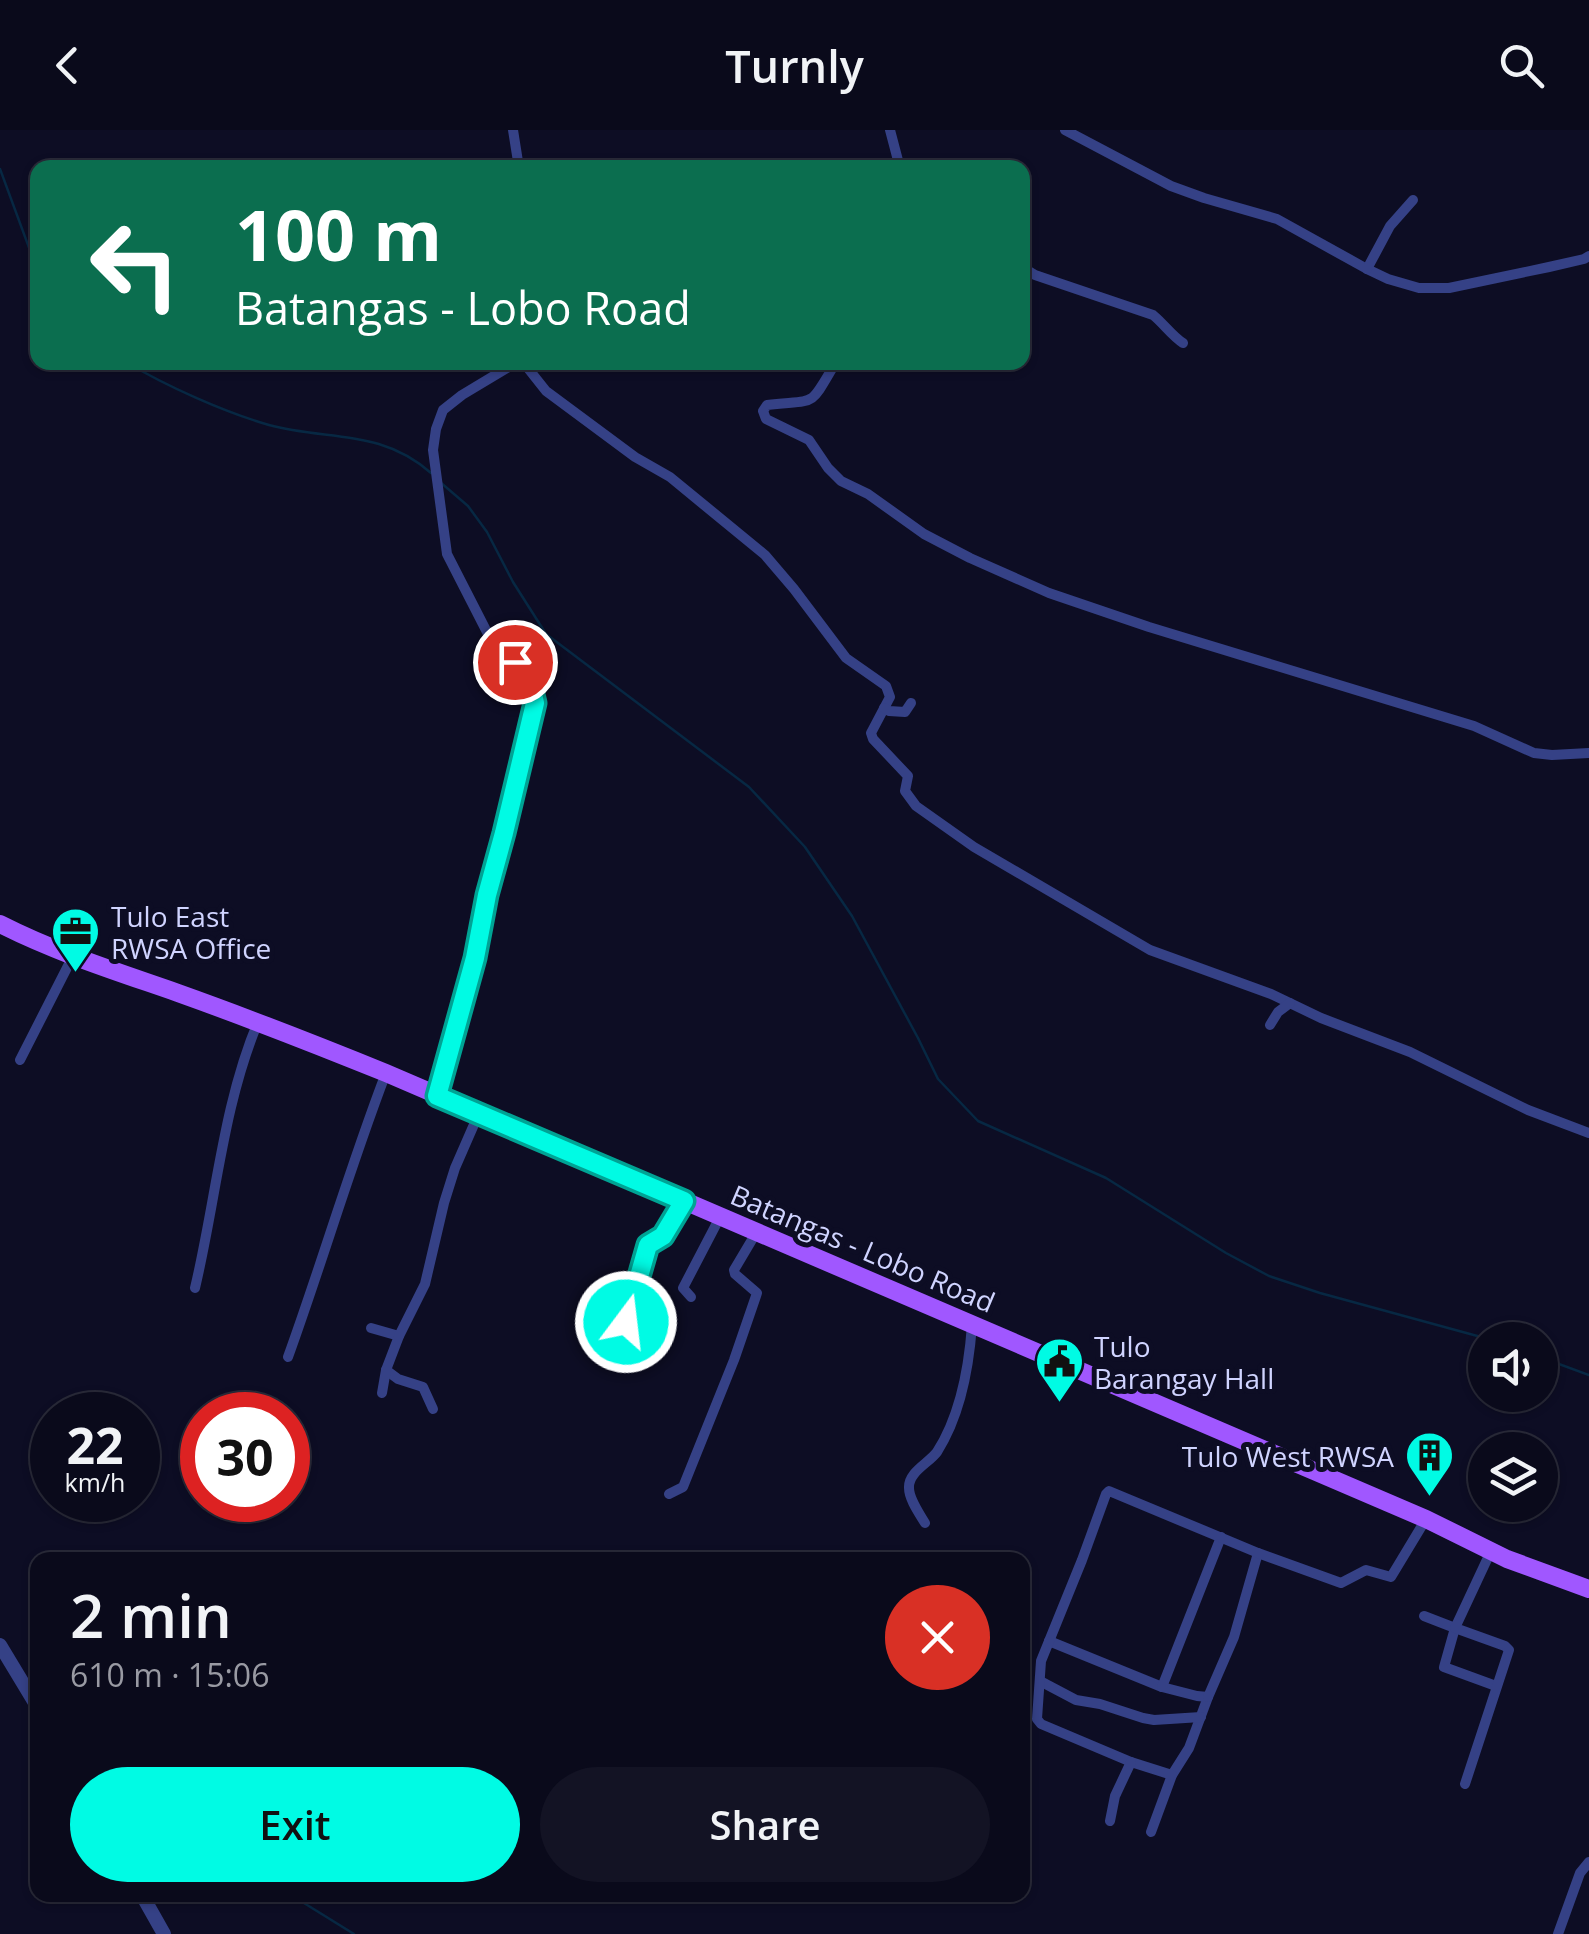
<!DOCTYPE html>
<meta charset="utf-8">
<style>
:root{--surface:#0a0a1b;--page:#131324;--text:#f1f3f6;--muted:#999aa3;--line:#2a2b3a;--accent:#00fbe4}
body{margin:0;font-family:"Open Sans",sans-serif;background:var(--page);color:var(--text);height:100vh;display:flex;flex-direction:column;font-size:38px;white-space:nowrap}
*{box-sizing:border-box;margin:0}
p{font-size:32px;color:var(--muted)}
.icon{flex:none;width:55px;height:55px;fill:none;stroke:currentColor;stroke-width:2;stroke-linecap:round;stroke-linejoin:round}
.map{position:relative;flex:1;overflow:hidden}
.drawer{position:absolute;left:30px;top:1422px;width:1000px;height:350px;display:flex;flex-direction:column;background:var(--surface);border-radius:20px;box-shadow:0 2px 8px #0004,0 0 0 2px var(--line)}
.drawer>*{flex:none}
.banner{position:absolute;left:30px;top:30px;width:1000px;height:210px;border-radius:20px;box-shadow:0 2px 8px #0004,0 0 0 2px var(--line);background:#0b6e4f;color:#fff;overflow:hidden}
.fabs{position:absolute;left:1468px;top:1192px;display:grid;gap:20px}
.fabs a{display:grid;place-items:center;width:90px;height:90px;border-radius:50%;background:var(--surface);box-shadow:0 2px 8px #0004,0 0 0 2px var(--line);font-size:50px}
.speed{position:absolute;left:30px;top:1262px;display:flex;gap:20px;font-size:50px;font-weight:700;text-align:center}
.speed>*{display:grid;place-content:center;width:130px;height:130px;border-radius:50%;background:var(--surface);box-shadow:0 2px 8px #0004,0 0 0 2px var(--line);line-height:1}
.speed small{font-size:25px;font-weight:400}
.speed .limit{border:15px solid #d22;background:#fff;color:#111}
.pin{position:absolute;display:grid;place-items:center;width:85px;height:85px;color:#fff;margin:-42px;border:5px solid #fff;border-radius:50%;box-shadow:0 2px 10px #0007}
.me{position:absolute;width:110px;margin:-55px;rotate:15deg;stroke-linejoin:round;filter:drop-shadow(0 0 8px #0008)}
.turn{display:flex;align-items:center;gap:35px;height:210px;padding:0 40px;font-size:45px}
.turn .icon{width:130px;height:130px;stroke-width:2.5}
.turn b{display:block;font-size:70px;line-height:85px}
.round{display:grid;place-items:center;flex:none;width:105px;height:105px;border-radius:52px;background:var(--page)}
.head{display:flex;align-items:center;justify-content:space-between;height:170px;padding:0 40px}
h1{font-size:60px;font-weight:600;line-height:75px}
.action{display:flex;gap:20px;margin-top:auto;padding:20px 40px}
.action a{flex:1;height:115px;border-radius:60px;background:var(--accent);color:#111;font-size:40px;font-weight:600;line-height:115px;text-align:center}
.action a+a{background:var(--page);color:var(--text)}
header{display:flex;justify-content:space-between;align-items:center;height:130px;padding:0 40px;background:var(--surface);font-size:45px;font-weight:600}
.map>svg:first-child{display:block}
</style>
<header><svg class="icon" aria-label="back" viewBox="0 0 24 24"><path d="M15 5l-7 7 7 7"/></svg>Turnly<svg class="icon" aria-label="search" viewBox="0 0 24 24"><circle cx="10" cy="10" r="6"/><path d="M15 15l6 6"/></svg></header>
<div class="map">
<svg width="1589" height="1804" viewBox="0 0 1589 1804">
<rect width="100%" height="100%" fill="#0d0d24"/>
<g fill="none" stroke-linecap="round" stroke-linejoin="round">
<g stroke="#072843" stroke-width="2.5">
<polyline points="0,39 38,142"/>
<path d="M 126,232 C 166,256 224,282 269,295 C 327,311 380,298 431,343"/>
<polyline points="440,352 468,376 487,402 513,452 546,504 749,657 805,717 852,786 918,908 938,949 978,991 1106,1048 1226,1123 1269,1146 1320,1163 1492,1210"/>
<polyline points="1540,1227 1589,1245"/>
<polyline points="291,1765 354,1804"/>
</g>
<g stroke="#354186" stroke-width="10">
<polyline points="513,0 519,38"/>
<polyline points="890,0 900,38"/>
<polyline points="1065,0 1171,56 1204,68 1277,89 1367,139 1388,149 1419,158 1449,158 1549,137 1584,129 1589,126"/>
<path d="M 1022,137 L 1035,145 L 1153,185 C 1164,194 1172,206 1183,213"/>
<polyline points="1367,139 1390,96 1413,70"/>
<polyline points="523,232 546,261 635,327 670,347 765,425 794,459 846,528 886,556 890,567 871,603 873,609 908,646 905,661 916,676 974,717 1150,820 1271,864 1321,888 1410,922 1528,980 1589,1003"/>
<path d="M 836,232 C 808,279 819,269 767,275 L 763,281 L 766,289 L 809,310 L 828,338 L 841,351 L 868,364 L 924,404 L 970,428 L 1049,463 L 1149,497 L 1474,596 L 1534,623 L 1552,625 L 1589,623"/>
<polyline points="884,578 889,581 905,582 911,573"/>
<polyline points="1270,895 1278,882 1290,873"/>
<polyline points="20,930 73,826"/>
<polyline points="437,965 475,829 487,765 504,703 535,573 531,556 515,532 490,508 447,424 433,320 436,299 443,280 462,265 517,232"/>
<path d="M 195,1158 C 216,1070 223,975 258,892"/>
<polyline points="691,1167 683,1158 720,1087"/>
<polyline points="371,1198 399,1206"/>
<path d="M 288,1227 C 322,1133 350,1037 386,943"/>
<polyline points="649,1227 642,1208 626,1192 648,1115 663,1105 684,1071"/>
<polyline points="386,1240 398,1249 423,1257 433,1279"/>
<polyline points="382,1263 386,1240 399,1206 425,1154 444,1073 455,1038 479,983"/>
<polyline points="669,1364 683,1357 734,1230 756,1166 757,1163 735,1144 734,1140 756,1103"/>
<path d="M 925,1393 C 919,1383 909,1369 909,1358 C 908,1342 929,1333 937,1322 C 960,1286 969,1237 972,1195"/>
<polyline points="1424,1486 1455,1498 1444,1537 1496,1556"/>
<polyline points="1049,1511 1162,1557 1197,1566 1208,1567 1189,1618 1172,1645 1151,1702"/>
<polyline points="1040,1551 1076,1570 1100,1574 1143,1588 1154,1590 1201,1587"/>
<polyline points="1162,1557 1221,1407"/>
<polyline points="1208,1567 1234,1507 1258,1423"/>
<polyline points="1172,1645 1131,1632 1041,1594 1037,1589 1041,1531 1082,1430 1106,1364 1109,1361 1258,1423 1341,1453 1366,1440 1391,1447 1426,1389"/>
<polyline points="1465,1654 1509,1520 1505,1516 1455,1498 1491,1421"/>
<polyline points="1110,1691 1115,1666 1131,1632"/>
<polyline points="1558,1804 1580,1743 1589,1732"/>
</g>
<g stroke="#354186" stroke-width="14">
<polyline points="0,1515 38,1578"/>
<polyline points="142,1765 164,1804"/>
</g>
<path stroke="#a057ff" stroke-width="18" d="M 0,794 C 57,823 118,842 178,863 C 248,888 317,915 386,943 L 1314,1341 L 1426,1389 L 1507,1429 L 1589,1459"/>
</g>
<g fill="none" stroke-linecap="round" stroke-linejoin="round">
<defs>
<polyline id="route" points="515,532 531,556 535,573 504,703 487,765 475,828 437,966 684,1071 663,1106 648,1115 626,1192"/>
</defs>
<use href="#route" stroke="#00a394" stroke-width="25"/>
<use href="#route" stroke="#00fbe4" stroke-width="18"/>
</g>
<defs>
<symbol id="office-pin" viewBox="-11 -11 22 30"><path d="M0 17L-7.5 6A9.5 9.5 0 1 1 7.5 6Z" fill="#00fbe4" stroke="#0d0d24"/><path d="M-6-3h4V-5.5h4V-3h4V5H-6ZM-1-4.5V-3h2v-1.5ZM-6 0V1H6V0Z" fill="#111"/></symbol>
<symbol id="civic-pin" viewBox="-11 -11 22 30"><path d="M0 17L-7.5 6A9.5 9.5 0 1 1 7.5 6Z" fill="#00fbe4" stroke="#0d0d24"/><path d="M-.6-6.5H3V-4.5H.6V-3L4-1V1h2V6H-6V1h2V-1L-.6-3ZM-1.2 2.5V6h2.4V2.5Z" fill="#111"/></symbol>
<symbol id="building-pin" viewBox="-11 -11 22 30"><path d="M0 17L-7.5 6A9.5 9.5 0 1 1 7.5 6Z" fill="#00fbe4" stroke="#0d0d24"/><path d="M-4-6H4V6H1V3H-1V6H-4ZM-2.5-4.3h1.7v1.8h-1.7ZM.8-4.3h1.7v1.8H.8ZM-2.5-1h1.7V.8h-1.7ZM.8-1h1.7V.8H.8Z" fill="#111"/></symbol>
</defs>
<g fill-rule="evenodd">
<use href="#office-pin" x="48" y="774" width="55" height="75"/>
<use href="#civic-pin" x="1032" y="1204" width="55" height="75"/>
<use href="#building-pin" x="1402" y="1298" width="55" height="75"/>
</g>
<g text-anchor="middle" dominant-baseline="central" stroke-width="10" stroke-linejoin="round" paint-order="stroke">
<g font-size="28" fill="#d0d4ff" stroke="#0d0d24" text-anchor="start">
<text x="111" y="786">Tulo East<tspan x="111" dy="32">RWSA Office</tspan></text>
<text x="1094" y="1216">Tulo<tspan x="1094" dy="32">Barangay Hall</tspan></text>
<text x="1394" y="1326" text-anchor="end">Tulo West RWSA</text>
</g>
<g font-size="28" fill="#d0d4ff" stroke="#0d0d24">
<text transform="translate(863 1118) rotate(23)">Batangas - Lobo Road</text>
</g>
</g>
</svg>
<div class="fabs">
<a><svg class="icon" aria-label="sound" viewBox="0 0 24 24"><path d="M4 9h4l5-4v14l-5-4H4zM17 9q2 3 0 6"/></svg></a>
<a><svg class="icon" aria-label="layers" viewBox="0 0 24 24"><path d="M12 4l9 5-9 5-9-5zM3 14l9 5 9-5"/></svg></a>
</div>
<div class="speed"><div>22<small>km/h</small></div><div class="limit">30</div></div>
<div class="pin" style="left:515px;top:532px;background:#d93025"><svg class="icon" aria-label="arrive" viewBox="0 0 24 24"><path d="M6 21V4h12l-3 4 3 4H6"/></svg></div>
<svg class="me" style="left:626px;top:1192px" viewBox="-20 -20 40 40"><circle r="17" fill="#00fbe4" stroke="#fff" stroke-width="3"/><path d="M0-11L8 9 0 5-8 9z" fill="#fff"/></svg>
<div class="banner">
<div class="turn"><svg class="icon" aria-label="left" viewBox="0 0 24 24"><path d="M17 20v-9H6M10 6l-5 5 5 5"/></svg><div><b>100 m</b>Batangas - Lobo Road</div></div>
</div>
<section class="drawer">
<div class="head"><div><h1>2 min</h1><p>610 m · 15:06</p></div><a class="round" style="background:#d93025;color:#fff"><svg class="icon" aria-label="close" viewBox="0 0 24 24"><path d="M6 6l12 12M18 6L6 18"/></svg></a></div>
<div class="action"><a>Exit</a><a>Share</a></div>
</section>
</div>
